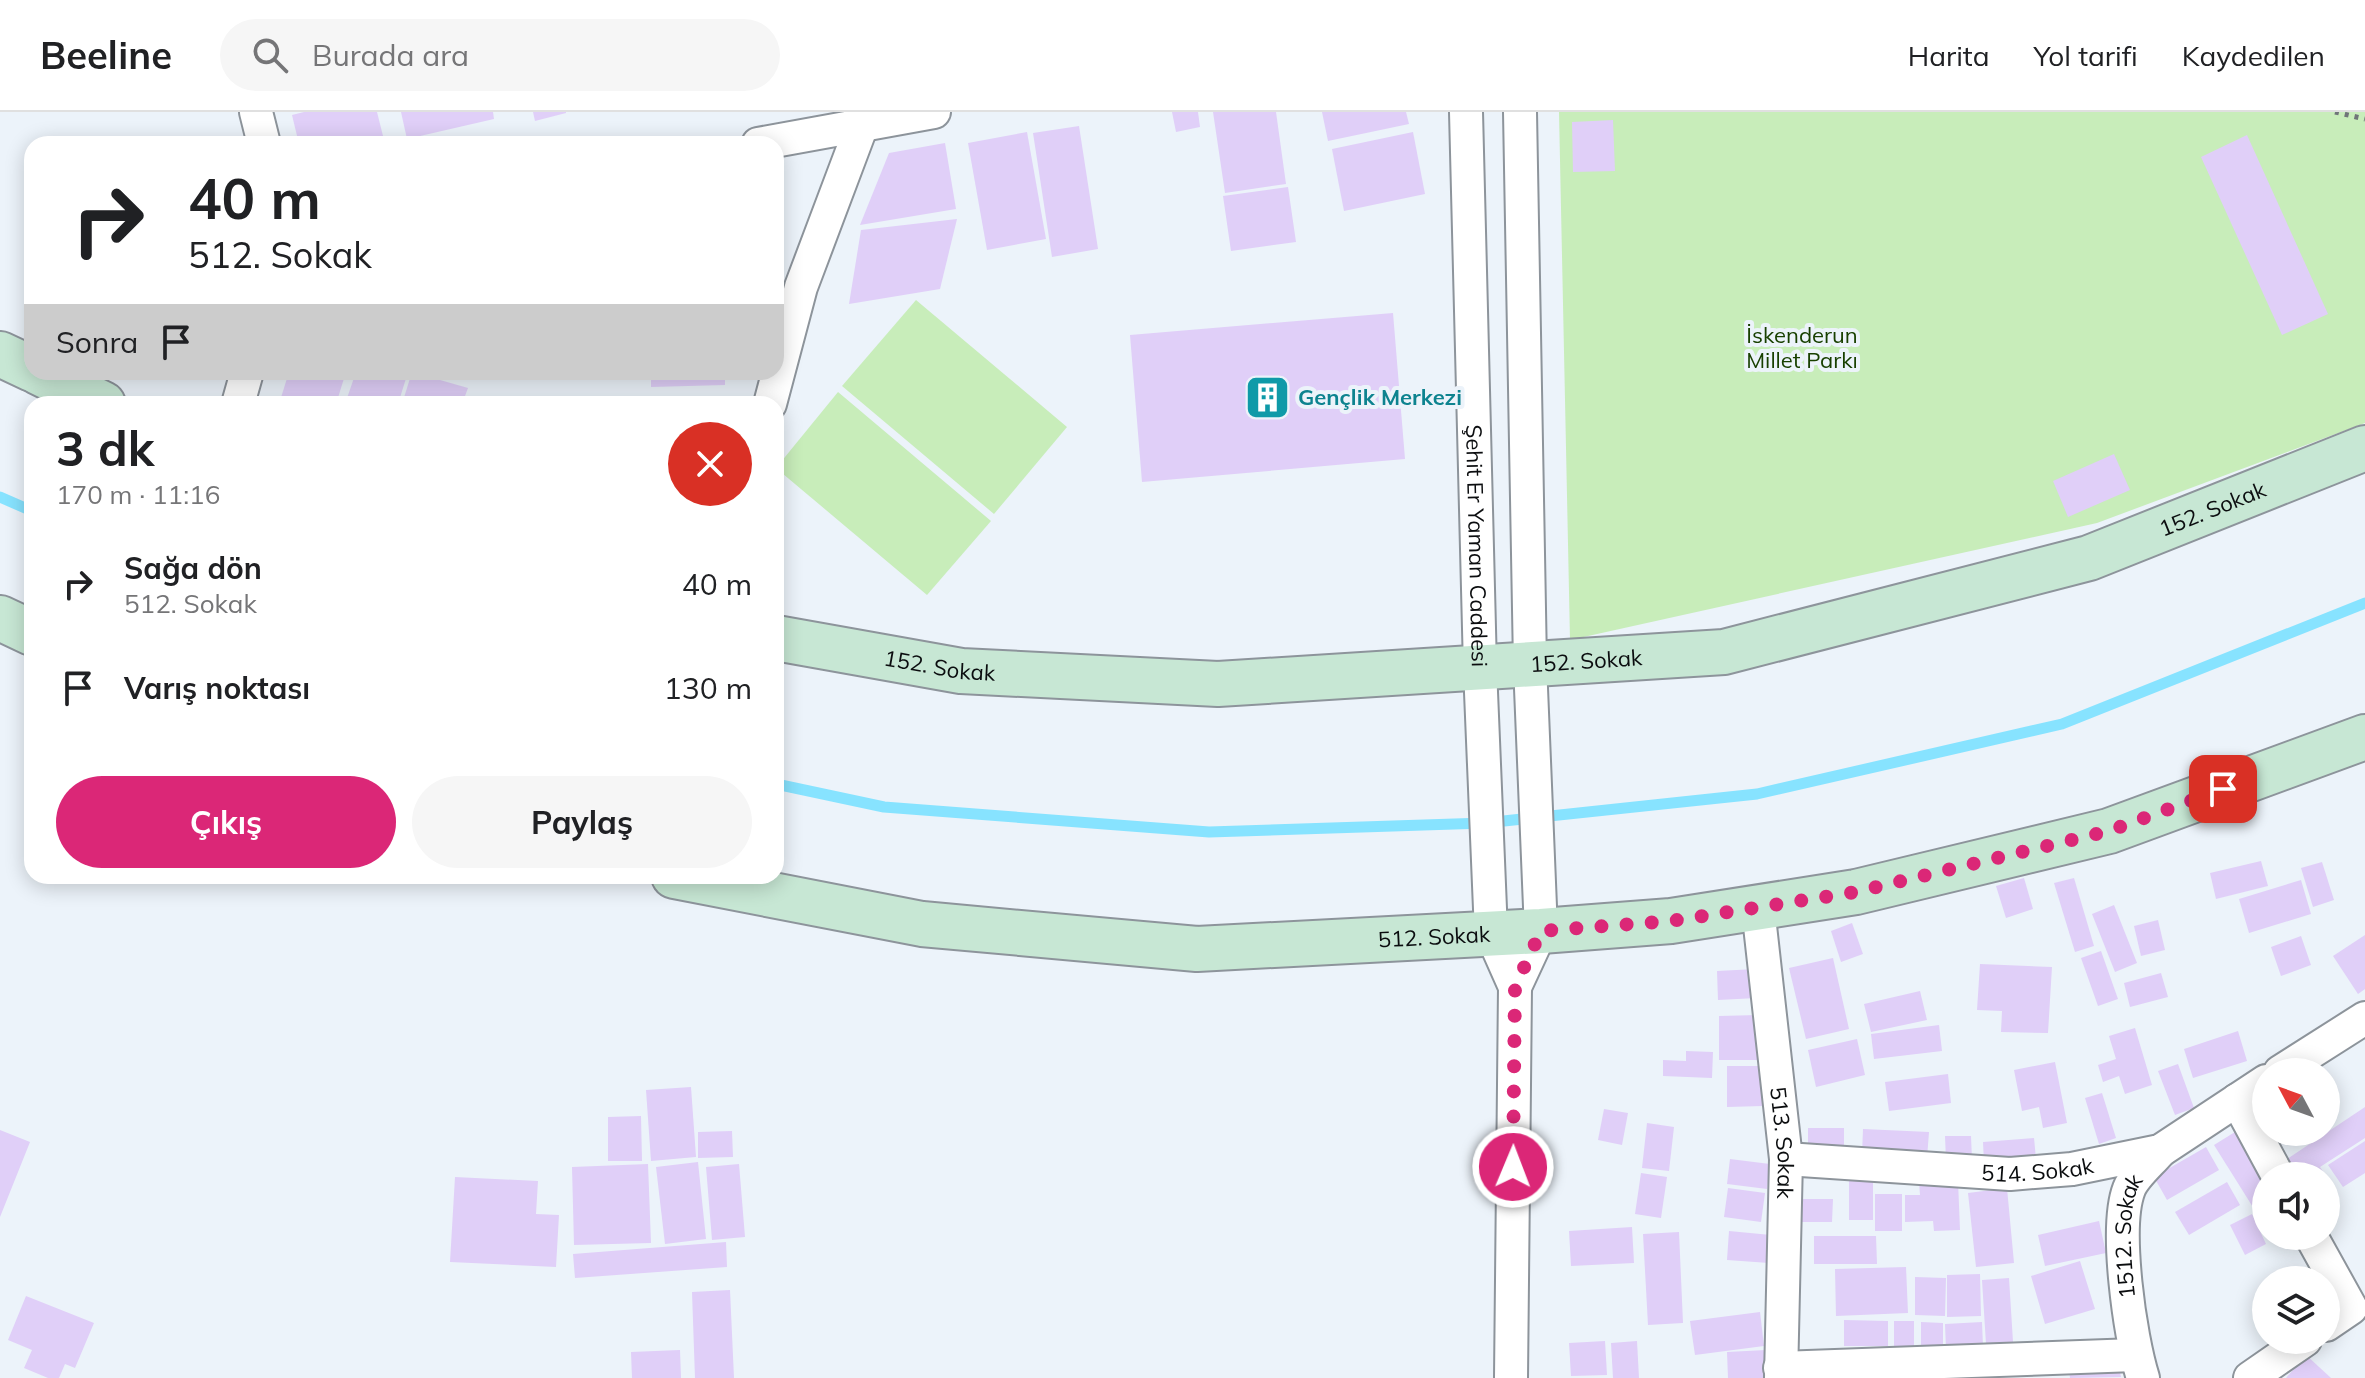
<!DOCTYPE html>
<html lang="tr">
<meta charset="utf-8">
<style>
:root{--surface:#fff;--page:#f6f6f6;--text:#202124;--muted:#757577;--line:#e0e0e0;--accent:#db2777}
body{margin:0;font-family:Mulish,sans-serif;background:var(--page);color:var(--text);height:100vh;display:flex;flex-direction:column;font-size:30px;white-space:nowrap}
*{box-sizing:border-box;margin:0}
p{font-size:26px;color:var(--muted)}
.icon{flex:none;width:44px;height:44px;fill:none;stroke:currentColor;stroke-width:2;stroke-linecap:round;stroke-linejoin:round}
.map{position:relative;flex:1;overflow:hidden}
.sheet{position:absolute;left:24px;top:284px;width:760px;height:488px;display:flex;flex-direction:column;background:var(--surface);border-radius:24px;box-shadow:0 4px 20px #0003}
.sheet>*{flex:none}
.top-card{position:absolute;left:24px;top:24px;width:760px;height:244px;border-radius:24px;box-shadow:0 4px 20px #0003;background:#fff;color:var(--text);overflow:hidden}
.needle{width:52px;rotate:311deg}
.tools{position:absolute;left:2252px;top:946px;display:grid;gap:16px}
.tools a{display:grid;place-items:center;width:88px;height:88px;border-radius:50%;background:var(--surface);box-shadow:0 4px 20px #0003;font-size:40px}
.pin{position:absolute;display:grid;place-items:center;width:68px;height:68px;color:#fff;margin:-34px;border-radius:16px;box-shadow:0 4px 12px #0006}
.me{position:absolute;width:88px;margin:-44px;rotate:1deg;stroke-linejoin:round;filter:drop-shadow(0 0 6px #0008)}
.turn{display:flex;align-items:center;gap:28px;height:168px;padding:0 32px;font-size:36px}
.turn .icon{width:104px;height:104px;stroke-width:2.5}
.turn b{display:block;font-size:56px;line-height:68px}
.then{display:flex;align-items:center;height:76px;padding:0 32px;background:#0003;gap:16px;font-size:30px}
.round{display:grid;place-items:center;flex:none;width:84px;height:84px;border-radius:42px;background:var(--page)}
.headline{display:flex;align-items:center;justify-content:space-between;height:136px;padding:0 32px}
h1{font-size:48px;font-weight:700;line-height:60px}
.action{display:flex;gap:16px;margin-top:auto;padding:16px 32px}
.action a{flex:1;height:92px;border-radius:48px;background:var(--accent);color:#fff;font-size:32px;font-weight:700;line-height:92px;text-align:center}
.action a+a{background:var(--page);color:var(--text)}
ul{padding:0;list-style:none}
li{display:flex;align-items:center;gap:24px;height:104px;padding:0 32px}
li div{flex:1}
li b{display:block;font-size:30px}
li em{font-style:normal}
header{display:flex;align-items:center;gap:48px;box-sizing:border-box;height:112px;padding:0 40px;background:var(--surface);border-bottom:2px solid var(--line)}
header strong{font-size:38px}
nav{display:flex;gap:44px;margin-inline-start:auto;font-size:28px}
.search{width:560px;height:72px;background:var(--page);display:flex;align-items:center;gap:20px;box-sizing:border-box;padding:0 28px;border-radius:44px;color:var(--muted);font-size:30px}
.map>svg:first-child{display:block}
</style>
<header>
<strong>Beeline</strong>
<div class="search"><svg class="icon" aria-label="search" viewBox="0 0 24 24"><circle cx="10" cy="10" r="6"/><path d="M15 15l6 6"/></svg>Burada ara</div>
<nav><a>Harita</a><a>Yol tarifi</a><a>Kaydedilen</a></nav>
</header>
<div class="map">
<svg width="2365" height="1266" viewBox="0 0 2365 1266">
<rect width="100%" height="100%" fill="#ecf3fa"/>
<g fill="#c8edba">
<polygon points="1559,0 2365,0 2365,311 2097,411 1570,528"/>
<polygon points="916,188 1067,315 994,402 842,274"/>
<polygon points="838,280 991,409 927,483 776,356"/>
</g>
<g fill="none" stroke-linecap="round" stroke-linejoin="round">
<g stroke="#87e3ff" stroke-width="11">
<polyline points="0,385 32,399"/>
<polyline points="776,672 884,695 1209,720 1485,711 1757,682 2062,612 2365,491"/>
</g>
</g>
<g fill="#e0cff8">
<polygon points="304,0 377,0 385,32 299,32 292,3"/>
<polygon points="401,0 493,0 494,7 407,27"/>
<polygon points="533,0 566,0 566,1 535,9"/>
<polygon points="1172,0 1198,0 1200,15 1176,20"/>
<polygon points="1213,0 1276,0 1286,72 1225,81"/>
<polygon points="1322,0 1406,0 1409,12 1328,29"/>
<polygon points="1613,8 1615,59 1573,60 1572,10"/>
<polygon points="1079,14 1098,137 1052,145 1033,21"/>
<polygon points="1027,20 1046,127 987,138 968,31"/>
<polygon points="1413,20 1425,82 1344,99 1332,37"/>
<polygon points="2247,23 2328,202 2282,223 2201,45"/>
<polygon points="945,31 956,97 860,113 889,41"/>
<polygon points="1288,75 1296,130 1231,139 1223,84"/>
<polygon points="957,107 940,177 849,192 861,118"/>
<polygon points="1393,201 1405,347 1142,370 1130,223"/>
<polygon points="289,260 346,260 336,292 279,292"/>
<polygon points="356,260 408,260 398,292 345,292"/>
<polygon points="412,260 468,276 462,292 402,292"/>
<polygon points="651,260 725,260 725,273 651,275"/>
<polygon points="2114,342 2130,378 2068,405 2053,369"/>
<polygon points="2261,749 2268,774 2216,787 2210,761"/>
<polygon points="2322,750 2334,788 2313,795 2301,756"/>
<polygon points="2024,766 2033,797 2006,806 1996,774"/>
<polygon points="2074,766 2094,834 2075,840 2054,771"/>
<polygon points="2301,768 2311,802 2249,821 2239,787"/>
<polygon points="2114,793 2137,851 2115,860 2092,802"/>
<polygon points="2158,808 2165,838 2141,844 2134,814"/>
<polygon points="1852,811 1863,842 1841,850 1831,819"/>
<polygon points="2365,823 2365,877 2358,882 2333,844"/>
<polygon points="2301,824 2311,853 2281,864 2271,835"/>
<polygon points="2101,839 2118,887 2098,894 2081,846"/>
<polygon points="1833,846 1849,917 1806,927 1789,856"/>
<polygon points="1980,852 2052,855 2048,921 2001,920 2002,899 1977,898"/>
<polygon points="1756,857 1757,886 1718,888 1717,859"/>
<polygon points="2161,861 2168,885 2130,895 2124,871"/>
<polygon points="1920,879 1927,908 1871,920 1864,892"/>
<polygon points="1758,903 1759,948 1719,948 1719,904"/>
<polygon points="1939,913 1942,939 1874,947 1871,922"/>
<polygon points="2135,916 2152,973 2125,982 2119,964 2103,970 2098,953 2116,947 2109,924"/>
<polygon points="2238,919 2247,949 2193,966 2184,937"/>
<polygon points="1857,927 1865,963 1816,975 1808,938"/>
<polygon points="1686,939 1713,940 1712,966 1663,964 1663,948 1686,949"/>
<polygon points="2055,950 2067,1011 2043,1016 2039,995 2022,999 2014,958"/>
<polygon points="2178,952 2194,996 2175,1003 2158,959"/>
<polygon points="1727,954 1763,954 1763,994 1727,995"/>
<polygon points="1948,962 1951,991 1889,999 1885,970"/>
<polygon points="691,975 696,1045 651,1049 646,978"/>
<polygon points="2102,981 2116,1026 2099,1032 2085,986"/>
<polygon points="2365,995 2365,1026 2320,1055 2338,1082 2326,1090 2326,1064 2289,1064 2281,1051"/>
<polygon points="1604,997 1628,1001 1622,1033 1598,1028"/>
<polygon points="641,1004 642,1049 608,1049 608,1005"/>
<polygon points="1647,1011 1674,1015 1669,1059 1642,1056"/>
<rect x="1808" y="1016" width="36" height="26"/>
<polygon points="1863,1017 1929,1020 1927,1046 1862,1043"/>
<polygon points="0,1018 30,1030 0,1105"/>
<polygon points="732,1019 733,1045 698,1046 698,1020"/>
<polygon points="2235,1020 2266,1070 2266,1116 2214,1033"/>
<polygon points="1945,1024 1971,1024 1972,1048 1946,1048"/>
<polygon points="2034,1026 2036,1047 1984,1051 1983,1030"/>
<polygon points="2365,1029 2365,1061 2343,1075 2328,1053"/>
<polygon points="2206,1035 2219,1058 2167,1088 2154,1065"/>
<polygon points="1730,1047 1770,1052 1767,1077 1727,1072"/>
<polygon points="698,1050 706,1127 665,1132 656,1055"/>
<polygon points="648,1052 651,1131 574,1133 572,1055"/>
<polygon points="739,1052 745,1125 712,1128 706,1055"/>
<polygon points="1641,1061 1667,1065 1661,1106 1635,1102"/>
<polygon points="455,1065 538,1069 536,1102 559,1103 556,1155 450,1150"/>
<rect x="1849" y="1067" width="24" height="41"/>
<polygon points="1958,1069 1960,1118 1934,1119 1933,1109 1905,1110 1905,1083 1920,1083 1919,1070"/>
<polygon points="2227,1070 2240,1093 2189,1123 2175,1100"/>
<polygon points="1728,1076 1765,1081 1761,1110 1724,1105"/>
<polygon points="2007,1076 2014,1151 1976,1155 1968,1081"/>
<rect x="1875" y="1082" width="27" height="37"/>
<polygon points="1802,1087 1833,1087 1832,1110 1802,1110"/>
<polygon points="2252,1102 2266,1132 2245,1143 2230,1113"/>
<polygon points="2099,1109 2106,1141 2045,1154 2038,1123"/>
<polygon points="1632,1115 1634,1151 1571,1154 1569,1119"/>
<polygon points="1729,1119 1771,1123 1769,1151 1727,1148"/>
<polygon points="1679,1120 1683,1211 1648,1213 1643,1122"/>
<polygon points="1814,1124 1876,1124 1877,1152 1814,1152"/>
<polygon points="726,1130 727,1155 575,1166 573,1142"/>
<polygon points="2080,1149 2095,1197 2045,1212 2031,1164"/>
<polygon points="1906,1155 1908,1201 1836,1204 1835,1157"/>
<polygon points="1980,1162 1981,1204 1947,1205 1947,1163"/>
<polygon points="1915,1165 1946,1166 1945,1204 1915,1203"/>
<polygon points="2009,1166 2013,1230 1986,1232 1982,1168"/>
<polygon points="730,1178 734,1266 695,1266 692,1180"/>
<polygon points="26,1184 94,1211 75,1256 65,1252 59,1266 48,1266 24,1256 32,1238 8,1228"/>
<polygon points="1760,1200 1764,1234 1695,1243 1690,1209"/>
<polygon points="1844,1208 1888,1209 1888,1234 1844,1234"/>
<rect x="1894" y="1209" width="20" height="29"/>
<polygon points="1921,1210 1943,1211 1943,1241 1921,1241"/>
<polygon points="1982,1210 1983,1235 1946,1237 1945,1212"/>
<polygon points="1605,1229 1607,1263 1571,1264 1569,1231"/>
<polygon points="1637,1229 1639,1266 1613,1266 1611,1231"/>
<polygon points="680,1238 681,1266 632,1266 631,1240"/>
<polygon points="1766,1238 1767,1266 1728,1266 1727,1240"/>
<polygon points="2306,1243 2331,1266 2286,1266"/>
<polygon points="2118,1251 2121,1265 2070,1266 2069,1259"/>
</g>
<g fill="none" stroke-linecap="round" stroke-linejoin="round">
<defs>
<g id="street">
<polyline points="256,0 264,32"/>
<path id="s1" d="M 1466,0 L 1480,556 L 1491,821 L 1515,875 L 1511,1266"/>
<polyline points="758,32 934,0"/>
<polyline points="238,292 247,260"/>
<polyline points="770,292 801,175 862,13"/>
<path id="s2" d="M 1758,796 L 1786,1047 L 1781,1266"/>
<polyline points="1515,875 1541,819 1530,552 1520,0"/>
<polyline points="2280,960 2365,906"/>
<polyline points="2237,988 2278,1064"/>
<path id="s3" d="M 1786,1047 L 2010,1062 L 2072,1057 L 2160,1039 L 2266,969"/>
<polyline points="2311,1124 2351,1196 2326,1213"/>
<polyline points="1780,1256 2135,1243"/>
<path id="s4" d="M 2143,1266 C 2130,1225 2114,1116 2129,1077 C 2134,1064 2151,1050 2160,1039"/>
<polyline points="2250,1266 2305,1228"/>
</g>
<g id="secondary">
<polyline points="0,242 32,257"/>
<polyline points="38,260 103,292"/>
<polyline points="0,506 32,521"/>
<path id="s5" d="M 776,526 L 961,559 L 1218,572 L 1724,540 L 2089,446 L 2365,336"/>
<path id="s6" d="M 674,764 L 922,812 L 1197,837 L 1541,819 L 1671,809 L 1856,780 L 2109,719 L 2365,625"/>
</g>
</defs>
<use href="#street" stroke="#8d949b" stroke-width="36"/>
<use href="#secondary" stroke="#8d949b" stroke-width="48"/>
<polyline stroke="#707579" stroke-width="5" stroke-dasharray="4 6" stroke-linecap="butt" points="2335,0 2365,7"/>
<use href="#street" stroke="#fff" stroke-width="32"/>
<use href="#secondary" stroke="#c7e7d4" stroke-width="44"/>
</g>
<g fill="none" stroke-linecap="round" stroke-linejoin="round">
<polyline stroke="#db2777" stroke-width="14" stroke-dasharray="0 25.2" points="1513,1055 1515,875 1541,819 1671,809 1856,780 2109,719 2223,677"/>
</g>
<defs>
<symbol id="building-square" viewBox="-11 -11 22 22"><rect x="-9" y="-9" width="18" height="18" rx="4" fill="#0f9aa8" stroke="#ecf3fa"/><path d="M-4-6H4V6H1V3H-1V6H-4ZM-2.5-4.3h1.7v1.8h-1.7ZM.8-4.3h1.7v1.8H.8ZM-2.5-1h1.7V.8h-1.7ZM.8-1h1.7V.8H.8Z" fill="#fff"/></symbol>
</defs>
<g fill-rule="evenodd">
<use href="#building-square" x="1242" y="260" width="51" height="51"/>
</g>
<g text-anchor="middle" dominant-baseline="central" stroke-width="8" stroke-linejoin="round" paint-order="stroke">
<g font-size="22" fill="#184000" stroke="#ecf3fa">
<text x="1802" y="223">İskenderun<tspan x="1802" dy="25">Millet Parkı</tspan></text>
</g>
<g font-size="22" font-weight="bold" fill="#0d838f" stroke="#ecf3fa" text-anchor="start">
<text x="1298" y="285">Gençlik Merkezi</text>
</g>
<g font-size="22" fill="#0b0d0f" stroke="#ecf3fa">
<text stroke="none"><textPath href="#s5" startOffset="1462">152. Sokak</textPath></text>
<text stroke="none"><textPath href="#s1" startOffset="434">Şehit Er Yaman Caddesi</textPath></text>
<text stroke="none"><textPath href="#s5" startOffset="814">152. Sokak</textPath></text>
<text stroke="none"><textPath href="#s5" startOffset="166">152. Sokak</textPath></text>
<text stroke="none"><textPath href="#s6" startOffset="766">512. Sokak</textPath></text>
<text stroke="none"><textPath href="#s2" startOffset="236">513. Sokak</textPath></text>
<text stroke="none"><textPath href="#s3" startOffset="252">514. Sokak</textPath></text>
<text stroke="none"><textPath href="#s4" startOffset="144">1512. Sokak</textPath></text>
</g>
</g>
</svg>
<div class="tools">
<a><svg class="needle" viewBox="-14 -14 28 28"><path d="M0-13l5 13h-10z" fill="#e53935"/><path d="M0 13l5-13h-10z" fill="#757577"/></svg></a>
<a><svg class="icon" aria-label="sound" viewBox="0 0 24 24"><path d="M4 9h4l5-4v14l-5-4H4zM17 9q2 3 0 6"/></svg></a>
<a><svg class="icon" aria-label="layers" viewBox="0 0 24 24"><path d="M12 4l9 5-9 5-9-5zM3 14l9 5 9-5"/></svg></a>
</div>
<div class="pin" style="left:2223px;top:677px;background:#d93025"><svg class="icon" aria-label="arrive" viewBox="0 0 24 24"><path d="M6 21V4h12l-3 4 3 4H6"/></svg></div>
<svg class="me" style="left:1513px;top:1055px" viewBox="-20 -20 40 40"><circle r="17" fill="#db2777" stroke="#fff" stroke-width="3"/><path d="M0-11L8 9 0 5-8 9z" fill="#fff"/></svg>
<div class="top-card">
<div class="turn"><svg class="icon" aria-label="right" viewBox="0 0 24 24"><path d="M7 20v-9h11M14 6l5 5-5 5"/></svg><div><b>40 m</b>512. Sokak</div></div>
<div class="then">Sonra<svg class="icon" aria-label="arrive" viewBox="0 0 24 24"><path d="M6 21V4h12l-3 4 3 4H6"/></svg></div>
</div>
<section class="sheet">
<div class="headline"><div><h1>3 dk</h1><p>170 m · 11:16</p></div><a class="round" style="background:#d93025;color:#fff"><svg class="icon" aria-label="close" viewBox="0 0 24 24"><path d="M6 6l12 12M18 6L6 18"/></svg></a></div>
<ul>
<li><svg class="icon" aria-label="right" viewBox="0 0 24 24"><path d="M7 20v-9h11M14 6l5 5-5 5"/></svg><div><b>Sağa dön</b><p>512. Sokak</p></div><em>40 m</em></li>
<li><svg class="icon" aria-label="arrive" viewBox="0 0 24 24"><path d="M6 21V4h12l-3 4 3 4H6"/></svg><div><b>Varış noktası</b></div><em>130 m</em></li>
</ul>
<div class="action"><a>Çıkış</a><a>Paylaş</a></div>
</section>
</div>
